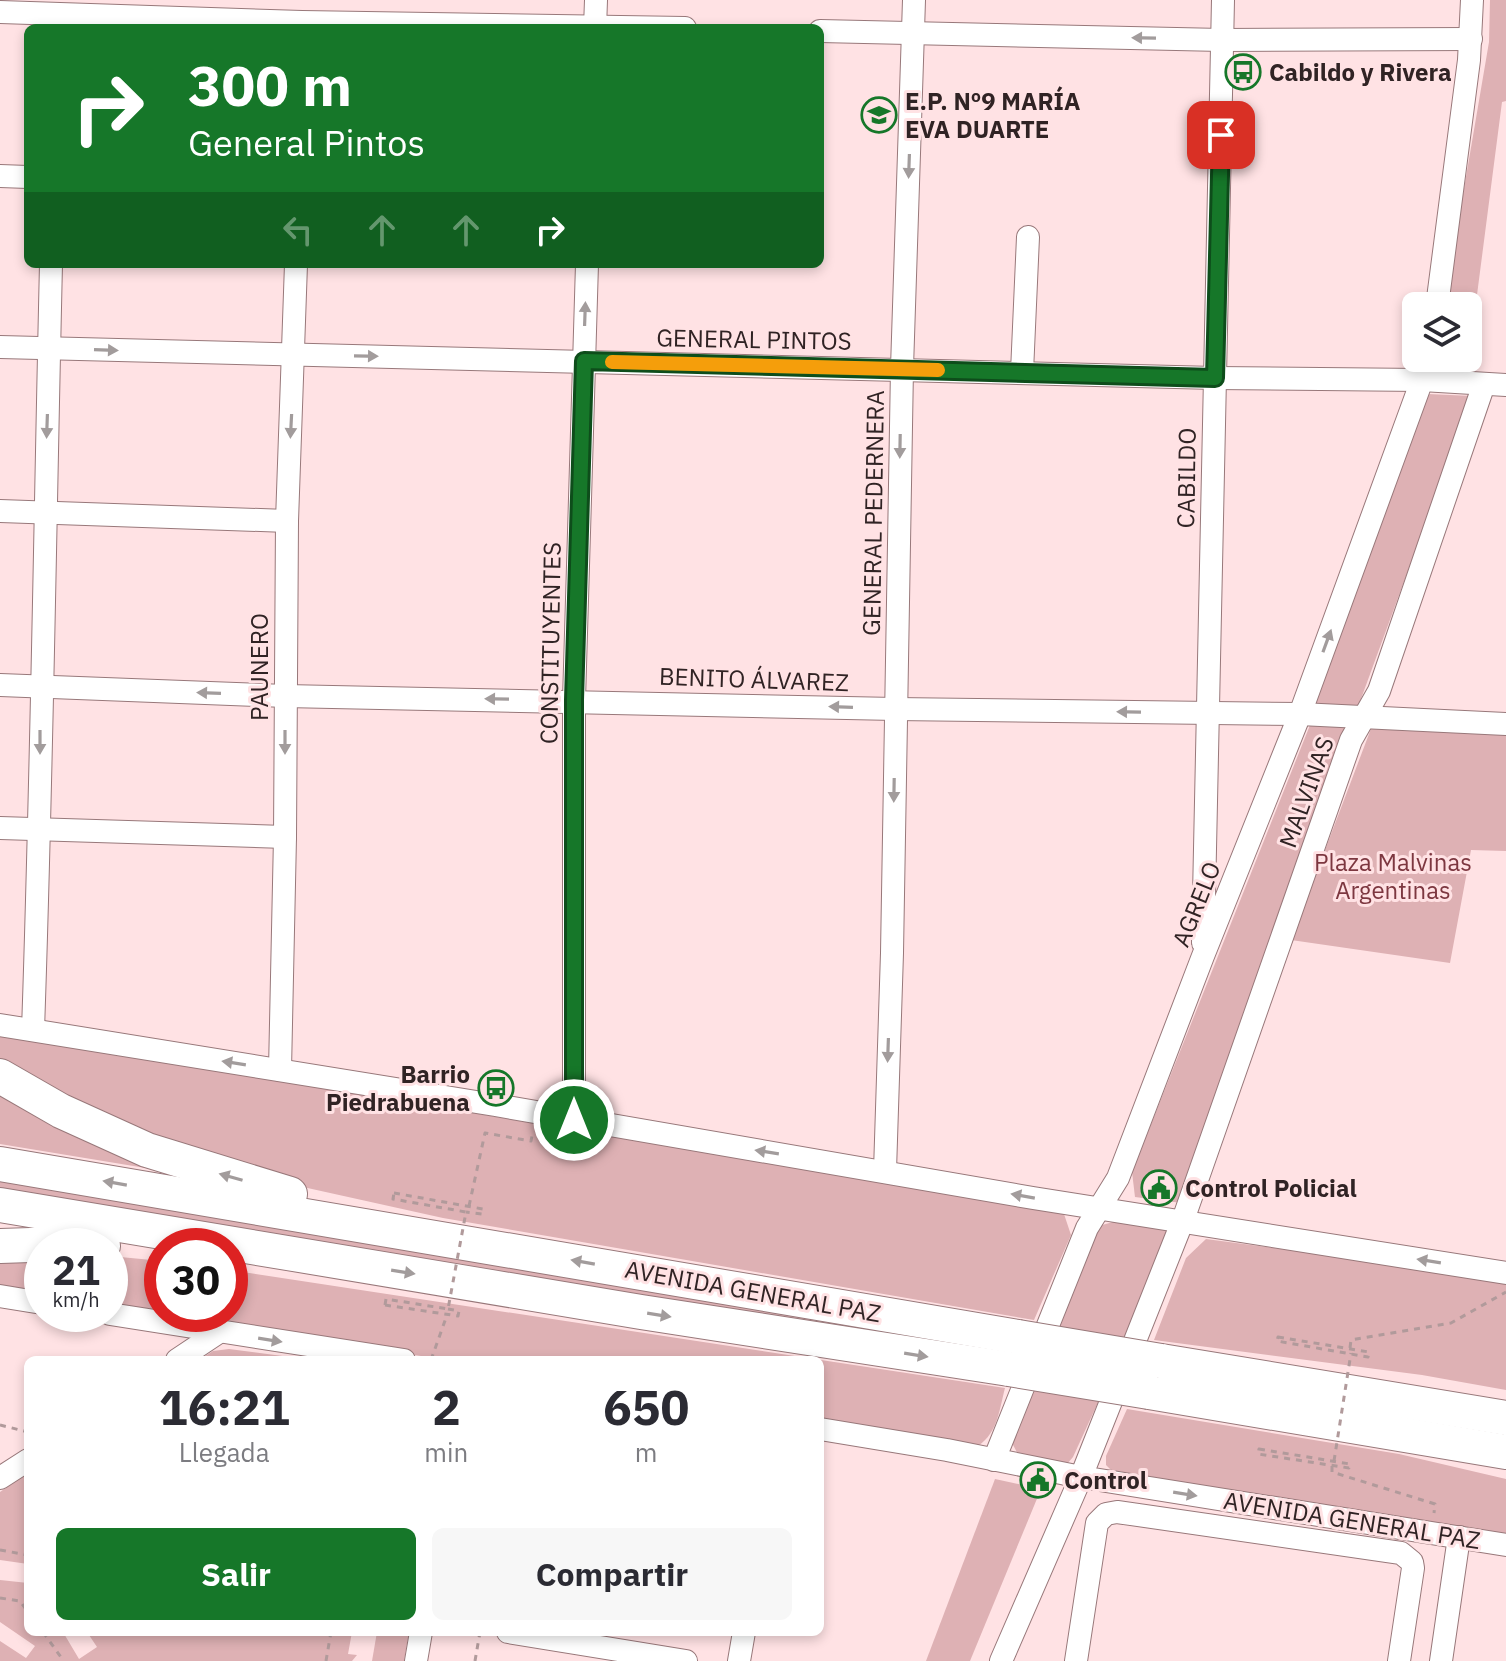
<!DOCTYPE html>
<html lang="es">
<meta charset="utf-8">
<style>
:root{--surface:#fff;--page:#f7f7f7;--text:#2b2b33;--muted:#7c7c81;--accent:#167729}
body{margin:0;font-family:"IBM Plex Sans",sans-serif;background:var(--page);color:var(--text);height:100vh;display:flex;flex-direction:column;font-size:30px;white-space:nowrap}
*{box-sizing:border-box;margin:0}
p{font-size:26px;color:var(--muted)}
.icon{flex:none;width:44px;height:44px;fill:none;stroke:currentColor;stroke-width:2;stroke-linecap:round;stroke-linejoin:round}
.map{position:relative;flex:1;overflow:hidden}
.sheet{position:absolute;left:24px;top:1356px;width:800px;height:280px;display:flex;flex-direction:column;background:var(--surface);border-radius:12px;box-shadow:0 4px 12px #0003}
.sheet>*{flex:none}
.top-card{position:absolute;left:24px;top:24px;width:800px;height:244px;border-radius:12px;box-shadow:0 4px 12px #0003;background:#167729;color:#fff;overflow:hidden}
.buttons{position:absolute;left:1402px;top:292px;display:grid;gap:16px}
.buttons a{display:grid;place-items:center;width:80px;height:80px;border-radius:12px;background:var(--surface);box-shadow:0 4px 12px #0003;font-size:40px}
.speed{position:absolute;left:24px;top:1228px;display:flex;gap:16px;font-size:40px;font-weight:700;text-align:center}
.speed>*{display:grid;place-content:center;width:104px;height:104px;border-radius:50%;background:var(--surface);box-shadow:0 4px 12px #0003;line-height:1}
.speed small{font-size:20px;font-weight:400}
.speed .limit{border:12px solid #d22;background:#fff;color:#111}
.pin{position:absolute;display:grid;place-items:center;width:68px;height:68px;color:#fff;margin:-34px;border-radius:16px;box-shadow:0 4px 12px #0006}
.me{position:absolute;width:88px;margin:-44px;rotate:0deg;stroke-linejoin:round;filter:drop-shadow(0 0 6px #0008)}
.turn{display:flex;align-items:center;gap:28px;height:168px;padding:0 32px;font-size:36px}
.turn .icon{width:104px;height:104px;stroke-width:2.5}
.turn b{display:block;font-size:56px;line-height:68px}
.lanes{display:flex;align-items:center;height:76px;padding:0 32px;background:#0003;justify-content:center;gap:40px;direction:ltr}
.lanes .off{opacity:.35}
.eta{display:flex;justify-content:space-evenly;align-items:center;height:136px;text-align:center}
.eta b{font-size:48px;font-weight:700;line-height:56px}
.action{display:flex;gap:16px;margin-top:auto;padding:16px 32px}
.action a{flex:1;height:92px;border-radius:12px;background:var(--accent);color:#fff;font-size:32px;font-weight:700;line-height:92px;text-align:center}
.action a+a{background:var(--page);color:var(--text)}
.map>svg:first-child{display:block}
</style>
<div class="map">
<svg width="1506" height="1661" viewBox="0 0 1506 1661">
<rect width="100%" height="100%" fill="#ffe2e4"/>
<g fill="#deb1b4">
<polygon points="1490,0 1506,0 1506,101 1502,102 1467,372 1432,372 1435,358 1468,358 1468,306 1444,306 1489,42"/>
<polygon points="1428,394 1472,396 1358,707 1315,704"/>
<polygon points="1312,720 1347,723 1182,1203 1135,1197 1132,1172"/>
<polygon points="1372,726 1506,733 1506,851 1471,850 1450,963 1291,940"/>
<polygon points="0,1032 1064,1214 1071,1235 1034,1320 443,1218 303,1187 185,1153 0,1064"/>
<polygon points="0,1084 182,1174 0,1144"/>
<polygon points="0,1179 952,1340 950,1346 0,1191"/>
<polygon points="1113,1222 1169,1228 1172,1241 1073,1457 1067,1464 1019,1456 1012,1443 1095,1227"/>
<polygon points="1206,1239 1506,1279 1506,1390 1422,1375 1154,1340 1186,1258"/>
<polygon points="42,1252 42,1293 0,1286 0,1253"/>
<polygon points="110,1256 162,1261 162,1313 110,1304"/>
<path d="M 230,1270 L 1005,1388 C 999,1411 997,1437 974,1448 L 820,1422 L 820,1360 L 445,1360 L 169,1314 L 230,1314 Z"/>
<polygon points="229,1349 313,1360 199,1360 213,1351"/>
<polygon points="1127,1409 1399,1454 1506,1479 1506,1536 1111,1470 1106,1465 1106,1456"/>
<polygon points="28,1473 28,1564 0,1560 0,1492"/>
<polygon points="995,1479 1041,1489 970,1661 926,1661"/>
<polygon points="0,1580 28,1583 28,1632 63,1632 79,1659 97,1647 87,1632 352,1632 348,1654 357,1655 352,1661 0,1661 0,1641 26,1658 35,1646 0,1622"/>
<polygon points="377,1632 409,1632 404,1661 372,1661"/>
</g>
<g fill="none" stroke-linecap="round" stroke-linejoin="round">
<defs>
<g id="minor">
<polyline points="0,12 302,22 685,28"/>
<polyline points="595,28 596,0"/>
<polyline points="820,31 1222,40 1471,39"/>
<polyline points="0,176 28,177"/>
<polyline points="1437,306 1469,60 1472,0"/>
<polyline points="0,347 1215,378 1422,380 1506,385"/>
<polyline points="1022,372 1028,237"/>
<polyline points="0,511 287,521"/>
<polyline points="0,685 285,696 895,709 1300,714 1506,724"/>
<polyline points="0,828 285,837"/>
<polyline points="1203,943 1223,0"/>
<polyline points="0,1025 495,1105 1033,1198 1506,1273"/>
<path d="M 33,1030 C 42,775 45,519 51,264"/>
<polyline points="280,1070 285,837 287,521 296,264"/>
<polyline points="574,1120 574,700 587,264"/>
<polyline points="885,1171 892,953 902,368 914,0"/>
<polyline points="0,1296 42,1303"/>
<polyline points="110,1314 404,1360"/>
<polyline points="177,1360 219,1332"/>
<polyline points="820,1429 947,1450 1081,1477 1506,1545"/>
<polyline points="994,1460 1087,1228 1118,1178 1203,956 1300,714 1422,380 1427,358"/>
<polyline points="0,1478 28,1460"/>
<polyline points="508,1632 686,1661"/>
<polyline points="416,1661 421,1632"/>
<polyline points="739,1661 744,1632"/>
<polyline points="1001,1661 1081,1477 1183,1220 1351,740 1379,691 1484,384"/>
<polyline points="1076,1661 1097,1523 1106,1514 1117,1512 1401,1553 1412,1562 1413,1568 1399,1661"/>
<polyline points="1441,1661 1459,1537"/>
</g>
<g id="highway">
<polyline points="0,1076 61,1111 147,1150 290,1194"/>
<polyline points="0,1164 1018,1337"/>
<polyline points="0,1205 641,1312 1009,1369"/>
<polyline points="0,1246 61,1244 103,1246"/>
<polyline points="1161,1361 1506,1418"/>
<polyline points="1149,1392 1506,1452"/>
</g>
</defs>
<use href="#minor" stroke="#98787a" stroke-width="24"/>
<use href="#highway" stroke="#98787a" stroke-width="36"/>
<g stroke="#b19a9b" stroke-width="3" stroke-dasharray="6 6" stroke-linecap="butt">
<polyline points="394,1193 483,1209 482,1214 466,1212"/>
<polyline points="469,1206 485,1133 531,1141 533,1131"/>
<polyline points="385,1305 458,1316 459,1311"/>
<polyline points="448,1309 459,1311"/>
<polygon points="1278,1337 1369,1352 1368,1357 1277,1341"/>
<polyline points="1350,1348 1351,1340 1451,1323 1506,1292"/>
<polyline points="431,1360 447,1315"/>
<polyline points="0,1425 28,1432"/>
<polygon points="1259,1449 1350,1464 1349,1468 1258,1454"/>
<polyline points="1332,1466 1332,1472 1435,1504 1434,1513"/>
<polyline points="0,1550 28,1555"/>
<polyline points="0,1598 20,1601 28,1612"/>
<polyline points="43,1632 63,1660"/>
<polyline points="326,1661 331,1632"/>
<polyline points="475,1661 480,1632"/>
</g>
<use href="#minor" stroke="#fff" stroke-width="22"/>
<use href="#highway" stroke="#fff" stroke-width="34"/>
<defs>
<g id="highway-bridge">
<polyline points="1018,1337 1161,1361"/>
<polyline points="1009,1369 1149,1392"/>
</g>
</defs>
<use href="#highway-bridge" stroke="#98787a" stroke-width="36" stroke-linecap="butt"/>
<g stroke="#b19a9b" stroke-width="3" stroke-dasharray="6 6" stroke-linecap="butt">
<polyline points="385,1305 386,1299 448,1309 466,1212 393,1199 394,1193"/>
<polyline points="1334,1461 1351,1353"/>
</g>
<use href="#highway-bridge" stroke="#fff" stroke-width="34"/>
</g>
<defs><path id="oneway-solid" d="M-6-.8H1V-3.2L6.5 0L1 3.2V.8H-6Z" transform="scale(2)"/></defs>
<g fill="#a29c9c">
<use href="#oneway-solid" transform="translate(1144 38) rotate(-179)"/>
<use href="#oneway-solid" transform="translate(909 166) rotate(92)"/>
<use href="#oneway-solid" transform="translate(585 314) rotate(-88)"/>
<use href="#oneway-solid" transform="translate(106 350) rotate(2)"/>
<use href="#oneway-solid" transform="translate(366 356) rotate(1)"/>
<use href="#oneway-solid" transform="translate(47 426) rotate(92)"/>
<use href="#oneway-solid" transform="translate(291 426) rotate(93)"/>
<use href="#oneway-solid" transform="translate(900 446) rotate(91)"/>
<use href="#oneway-solid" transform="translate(1327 641) rotate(-70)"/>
<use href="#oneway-solid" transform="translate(209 693) rotate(-178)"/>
<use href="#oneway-solid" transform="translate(497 699) rotate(-179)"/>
<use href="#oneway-solid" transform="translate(841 707) rotate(-178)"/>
<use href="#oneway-solid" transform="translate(1129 712) rotate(-179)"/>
<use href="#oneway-solid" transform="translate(40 742) rotate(90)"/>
<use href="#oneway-solid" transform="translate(285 742) rotate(90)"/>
<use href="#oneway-solid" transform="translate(894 790) rotate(91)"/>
<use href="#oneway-solid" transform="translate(888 1050) rotate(92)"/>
<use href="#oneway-solid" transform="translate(234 1063) rotate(-171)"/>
<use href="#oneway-solid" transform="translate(767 1152) rotate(-171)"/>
<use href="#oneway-solid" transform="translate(231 1177) rotate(-164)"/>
<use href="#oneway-solid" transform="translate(115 1183) rotate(-170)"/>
<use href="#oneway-solid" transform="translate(1023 1196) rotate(-170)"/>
<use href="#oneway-solid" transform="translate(1429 1261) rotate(-171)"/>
<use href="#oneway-solid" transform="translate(583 1262) rotate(-170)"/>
<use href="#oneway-solid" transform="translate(403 1272) rotate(9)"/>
<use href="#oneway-solid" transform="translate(659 1315) rotate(9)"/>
<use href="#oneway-solid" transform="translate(270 1340) rotate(9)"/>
<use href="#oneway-solid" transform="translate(916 1355) rotate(9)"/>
<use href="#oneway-solid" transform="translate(1185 1494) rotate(9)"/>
</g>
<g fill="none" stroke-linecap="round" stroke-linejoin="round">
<defs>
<polyline id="route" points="574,1120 574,700 584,361 1215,378 1221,135"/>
</defs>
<use href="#route" stroke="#0e4d1b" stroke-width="20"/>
<use href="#route" stroke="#167729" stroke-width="14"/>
<polyline stroke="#f59e0b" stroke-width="14" points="612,362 938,370"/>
</g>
<defs>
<symbol id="bus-ring" viewBox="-11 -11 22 22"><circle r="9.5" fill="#ffe2e4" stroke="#167729" stroke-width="1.5"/><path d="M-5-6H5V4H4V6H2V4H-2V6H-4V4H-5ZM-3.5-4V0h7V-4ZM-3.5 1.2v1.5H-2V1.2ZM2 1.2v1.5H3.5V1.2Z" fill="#167729"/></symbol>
<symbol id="school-ring" viewBox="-11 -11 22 22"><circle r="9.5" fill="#ffe2e4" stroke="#167729" stroke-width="1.5"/><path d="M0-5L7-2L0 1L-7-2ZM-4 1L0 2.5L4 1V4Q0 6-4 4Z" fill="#167729"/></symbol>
<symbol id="civic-ring" viewBox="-11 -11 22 22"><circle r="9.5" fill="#ffe2e4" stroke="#167729" stroke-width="1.5"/><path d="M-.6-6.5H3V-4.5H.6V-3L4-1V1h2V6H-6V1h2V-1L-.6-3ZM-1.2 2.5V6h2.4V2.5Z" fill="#167729"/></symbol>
</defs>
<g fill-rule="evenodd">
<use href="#bus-ring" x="1223" y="52" width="40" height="40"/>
<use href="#school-ring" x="859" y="95" width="40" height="40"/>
<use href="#bus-ring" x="476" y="1068" width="40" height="40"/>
<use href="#civic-ring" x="1139" y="1168" width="40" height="40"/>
<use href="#civic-ring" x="1018" y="1460" width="40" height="40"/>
</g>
<g text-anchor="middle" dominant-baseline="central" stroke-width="6" stroke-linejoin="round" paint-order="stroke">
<g font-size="24" font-weight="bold" fill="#302324" stroke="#ffe2e4" text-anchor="start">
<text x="1269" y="72">Cabildo y Rivera</text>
<text x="905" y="101">E.P. Nº9 MARÍA<tspan x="905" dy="28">EVA DUARTE</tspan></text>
<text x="470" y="1074" text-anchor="end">Barrio<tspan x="470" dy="28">Piedrabuena</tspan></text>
<text x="1185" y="1188">Control Policial</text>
<text x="1064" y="1480">Control</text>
</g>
<g font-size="24" fill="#302324" stroke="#ffe2e4">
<text transform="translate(754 339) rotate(1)">GENERAL PINTOS</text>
<text transform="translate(1186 478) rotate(-89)">CABILDO</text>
<text transform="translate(873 513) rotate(-89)">GENERAL PEDERNERA</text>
<text transform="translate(550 643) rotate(-89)">CONSTITUYENTES</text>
<text transform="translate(259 667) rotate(-90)">PAUNERO</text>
<text transform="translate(754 679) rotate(2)">BENITO ÁLVAREZ</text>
<text transform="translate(1306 792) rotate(-70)">MALVINAS</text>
<text transform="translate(1196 904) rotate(-68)">AGRELO</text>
<text transform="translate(753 1291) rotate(10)">AVENIDA GENERAL PAZ</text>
<text transform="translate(1352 1520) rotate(9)">AVENIDA GENERAL PAZ</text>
</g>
<g font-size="24" fill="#7d3740" stroke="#ffe2e4">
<text x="1393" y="862">Plaza Malvinas<tspan x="1393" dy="28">Argentinas</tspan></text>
</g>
</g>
</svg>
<div class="buttons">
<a><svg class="icon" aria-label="layers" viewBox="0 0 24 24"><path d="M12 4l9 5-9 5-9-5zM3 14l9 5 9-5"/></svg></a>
</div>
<div class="speed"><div>21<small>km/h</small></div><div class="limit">30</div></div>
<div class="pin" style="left:1221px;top:135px;background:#d93025"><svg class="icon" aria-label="arrive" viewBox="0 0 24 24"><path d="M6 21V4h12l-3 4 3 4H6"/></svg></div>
<svg class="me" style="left:574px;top:1120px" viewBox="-20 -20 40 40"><circle r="17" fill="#167729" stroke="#fff" stroke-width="3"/><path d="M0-11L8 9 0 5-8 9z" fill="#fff"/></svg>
<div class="top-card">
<div class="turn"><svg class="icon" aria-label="right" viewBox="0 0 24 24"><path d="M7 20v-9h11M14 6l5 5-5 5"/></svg><div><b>300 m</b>General Pintos</div></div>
<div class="lanes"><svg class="icon off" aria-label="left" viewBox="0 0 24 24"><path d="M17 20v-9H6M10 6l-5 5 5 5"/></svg><svg class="icon off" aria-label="ahead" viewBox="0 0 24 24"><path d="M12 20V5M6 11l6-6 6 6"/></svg><svg class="icon off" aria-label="ahead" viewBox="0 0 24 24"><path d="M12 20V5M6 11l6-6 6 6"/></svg><svg class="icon" aria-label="right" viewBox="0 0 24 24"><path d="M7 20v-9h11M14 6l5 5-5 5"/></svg></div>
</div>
<section class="sheet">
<div class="eta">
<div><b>16:21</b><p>Llegada</p></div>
<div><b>2</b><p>min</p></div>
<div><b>650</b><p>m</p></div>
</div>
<div class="action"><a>Salir</a><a>Compartir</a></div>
</section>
</div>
